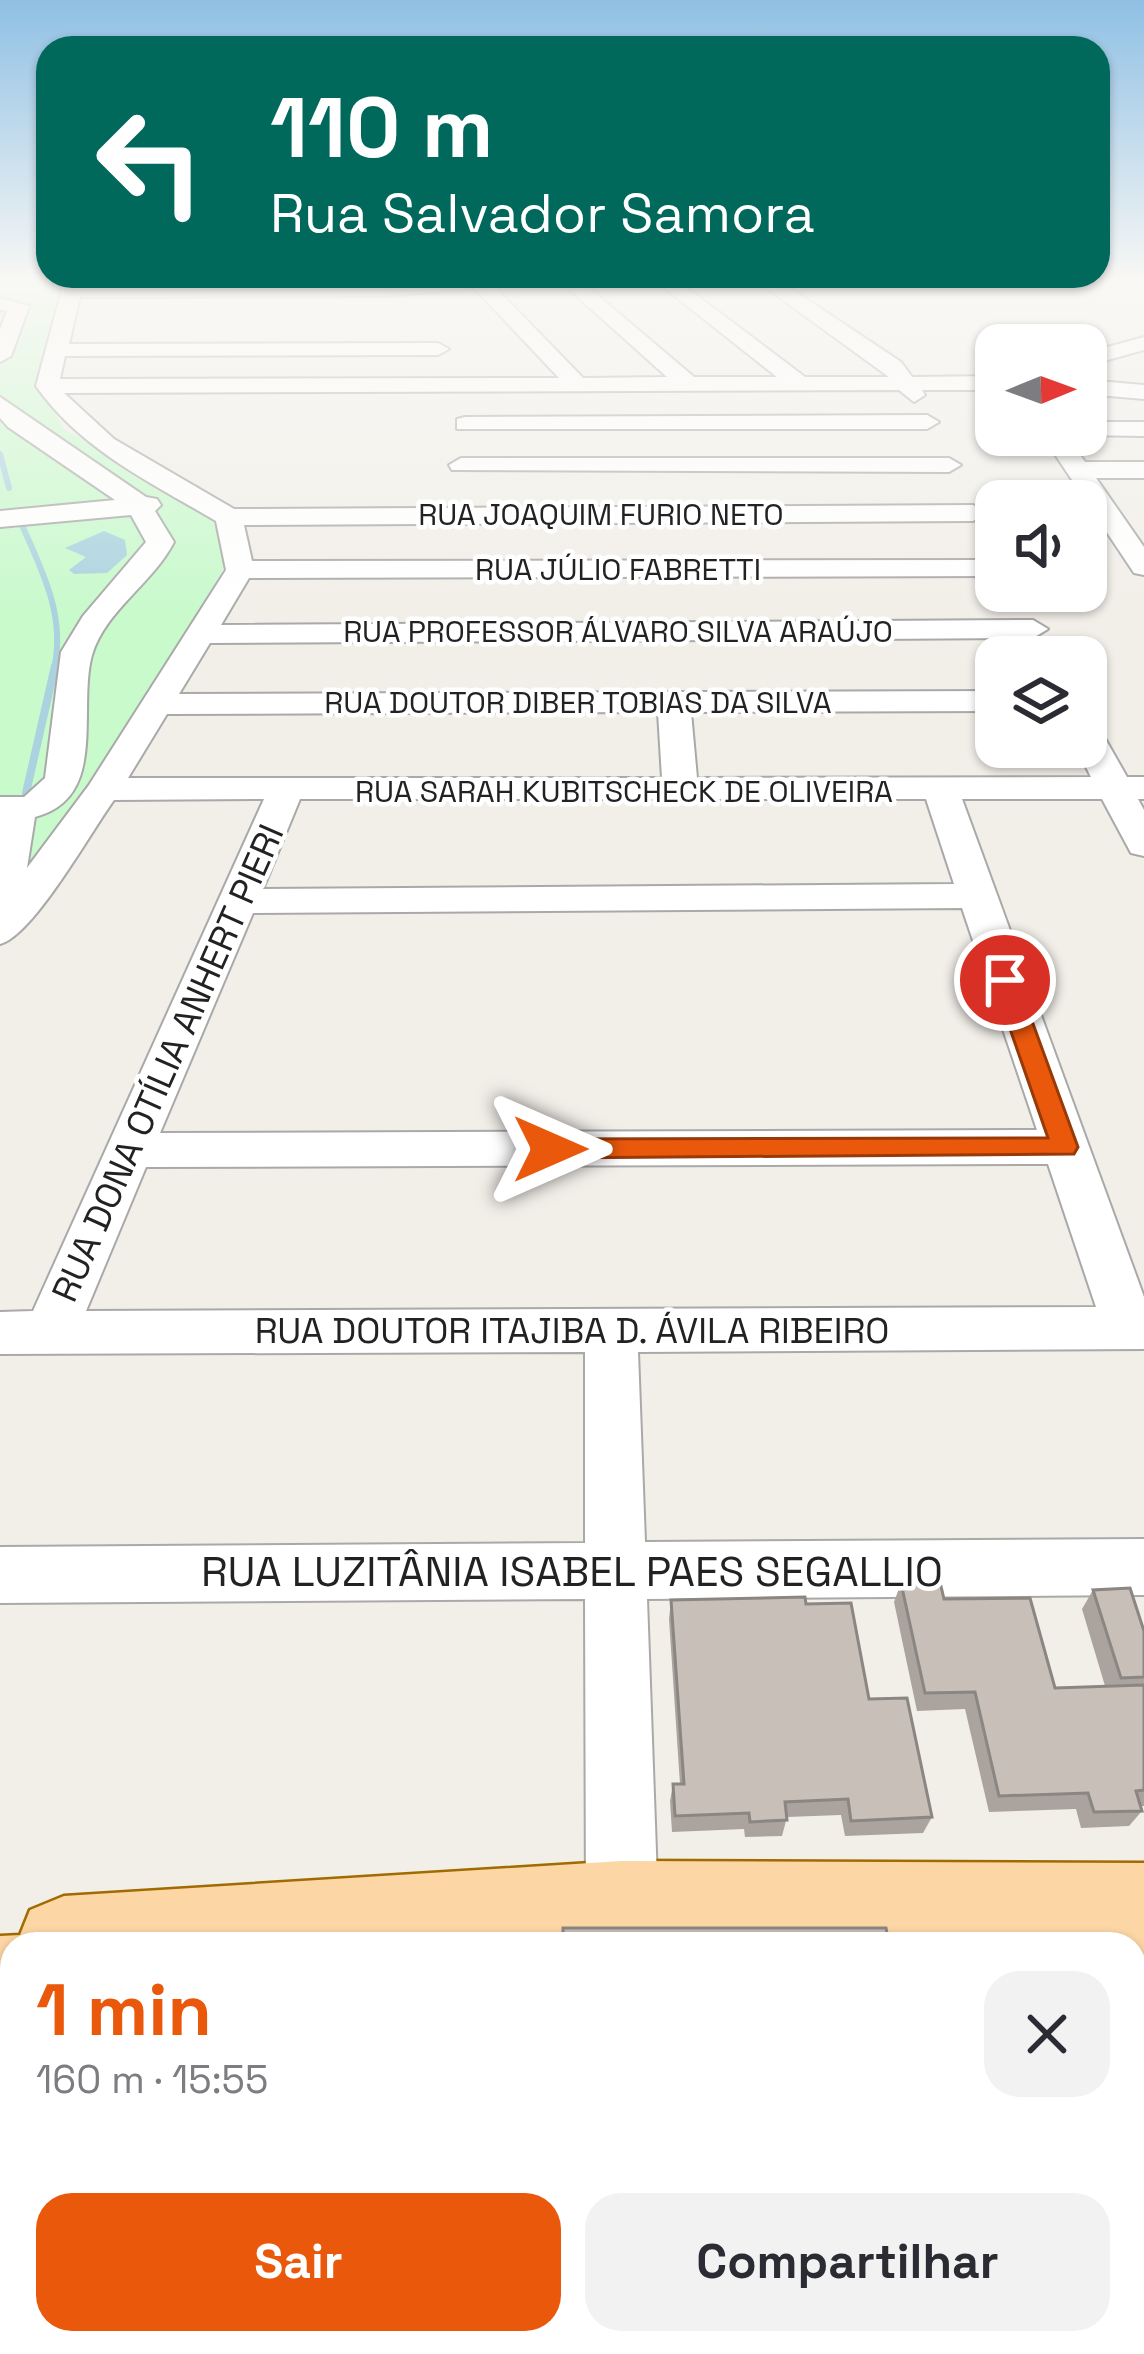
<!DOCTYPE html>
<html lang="pt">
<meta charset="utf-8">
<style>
:root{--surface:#fff;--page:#f2f2f3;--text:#2b2b33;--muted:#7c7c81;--accent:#ea580c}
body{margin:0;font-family:"Space Grotesk",sans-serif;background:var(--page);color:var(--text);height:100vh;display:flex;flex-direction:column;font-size:45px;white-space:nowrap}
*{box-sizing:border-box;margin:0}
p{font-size:39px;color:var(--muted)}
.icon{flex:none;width:66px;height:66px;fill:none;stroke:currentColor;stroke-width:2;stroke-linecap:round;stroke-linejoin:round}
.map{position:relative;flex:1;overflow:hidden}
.details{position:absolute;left:0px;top:1932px;width:1146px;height:423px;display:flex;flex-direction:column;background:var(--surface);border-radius:36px 36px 0 0;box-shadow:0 3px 9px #0004}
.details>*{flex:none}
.top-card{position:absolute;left:36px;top:36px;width:1074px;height:252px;border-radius:36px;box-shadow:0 3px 9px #0004;background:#00695c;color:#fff;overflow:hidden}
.needle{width:78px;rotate:89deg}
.buttons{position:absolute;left:975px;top:324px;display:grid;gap:24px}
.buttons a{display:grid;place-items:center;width:132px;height:132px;border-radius:24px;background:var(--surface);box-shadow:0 3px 9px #0004;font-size:60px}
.pin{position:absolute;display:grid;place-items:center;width:102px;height:102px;color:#fff;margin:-51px;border:6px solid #fff;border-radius:50%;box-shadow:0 3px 12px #0007}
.me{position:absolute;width:132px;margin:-66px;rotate:90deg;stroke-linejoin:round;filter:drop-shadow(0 0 9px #0008)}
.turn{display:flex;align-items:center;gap:42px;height:252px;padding:0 36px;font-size:54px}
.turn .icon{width:156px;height:156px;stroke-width:2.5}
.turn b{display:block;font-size:84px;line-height:102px}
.round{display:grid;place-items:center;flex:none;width:126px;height:126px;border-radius:36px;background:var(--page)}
.overview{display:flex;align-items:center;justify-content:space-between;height:204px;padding:0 36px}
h1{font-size:72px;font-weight:700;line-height:90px;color:var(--accent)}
.cta{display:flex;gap:24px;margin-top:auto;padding:24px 36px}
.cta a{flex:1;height:138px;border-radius:36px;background:var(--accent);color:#fff;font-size:48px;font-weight:700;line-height:138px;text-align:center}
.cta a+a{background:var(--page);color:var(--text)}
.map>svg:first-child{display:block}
</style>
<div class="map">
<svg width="1144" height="2354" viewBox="0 0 1144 2354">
<rect width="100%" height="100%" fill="#f2efe9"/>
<polygon fill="#c8facc" points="70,282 41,387 64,429 217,518 228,553 215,591 36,867 13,879 0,871 0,283"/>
<polygon fill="#aad3df" points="104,531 125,540 127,555 107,573 74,574 69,570 86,557 65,548"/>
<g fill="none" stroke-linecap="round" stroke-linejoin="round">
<g stroke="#aad3df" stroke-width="6">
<polyline points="0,454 9,488"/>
<path d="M 21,523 C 42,570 66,616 54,669"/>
</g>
<polyline stroke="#aad3df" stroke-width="8" points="26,793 55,666"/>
<defs>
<g id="minor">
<path d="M 64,282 L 490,282 L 583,378 L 667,377 L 561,282 L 582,282 L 694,377 L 777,377 L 657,282 L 679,282 L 805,377 L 889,377 L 758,282 L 781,282 L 901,362 L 912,377 L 996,376 L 996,390 L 922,390 L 925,395 L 914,402 L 899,390 L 64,393 L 114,439 L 234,509 L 973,505 L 986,513 L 973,521 L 244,525 L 252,561 L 996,560 L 996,576 L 249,578 L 221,625 L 1033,620 L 1048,629 L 1033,638 L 210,643 L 179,694 L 996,691 L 996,711 L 691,712 L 697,778 L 1091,777 L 1076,747 L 1086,747 L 1086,723 L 1098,726 L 1127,777 L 1144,777 L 1144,799 L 1138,799 L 1144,810 L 1144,856 L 1131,853 L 1102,799 L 962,799 L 1144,1297 L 1144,1349 L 638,1352 L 645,1542 L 1144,1539 L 1144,1595 L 647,1599 L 658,1908 L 647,1933 L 622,1944 L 597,1933 L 586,1908 L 585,1599 L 0,1603 L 0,1547 L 585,1543 L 585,1352 L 0,1354 L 0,1312 L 33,1311 L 264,799 L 114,800 C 90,833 33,936 0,944 L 0,797 L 24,797 L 45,778 L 61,652 L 83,616 L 146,542 L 131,515 L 0,527 L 0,511 L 115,500 L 8,427 L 0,418 L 0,397 L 146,497 L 157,499 L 161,505 L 155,511 L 174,542 C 153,583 105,611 92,655 C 77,709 109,798 35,817 L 27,868 L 89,785 L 226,570 L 216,521 C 150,482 81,450 36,386 ZM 474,288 L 559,378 L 60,379 L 65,356 L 438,355 L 449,349 L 438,343 L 69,344 L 80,297 L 388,296 ZM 658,712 L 662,778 L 128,778 L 167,714 ZM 300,799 L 926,799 L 954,884 L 263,889 ZM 962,908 L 1037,1130 L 160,1133 L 253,913 ZM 1048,1164 L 1096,1307 L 86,1311 L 146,1167 Z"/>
<polygon points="0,298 29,306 11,356 0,362 0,329 7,311 0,310"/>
<polygon points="1144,337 1144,350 1086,366 1086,353"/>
<polygon points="1086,380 1144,385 1144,399 1086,394"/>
<polygon points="465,417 927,415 939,422 927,429 457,429 457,419"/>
<polygon points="1086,422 1144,422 1144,436 1081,435 1086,435"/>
<polygon points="1042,435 1066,435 1085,462 1144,462 1144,478 1096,478 1144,547 1144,575 1134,573"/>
<polygon points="461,458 949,458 961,465 949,472 452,470 449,465"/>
<polygon points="1144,1948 1144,2023 1134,2027 1134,1952"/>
<rect x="1134" y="2049" width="10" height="78"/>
</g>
<g id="major">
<polygon points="622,1861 1144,1863 1144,1957 1134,1957 1134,1944 12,1944 12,2037 0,2042 0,1936 20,1935 30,1910 64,1896"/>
<polygon points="0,2152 12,2153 12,2259 0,2258"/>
<rect x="1134" y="2175" width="10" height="108"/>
</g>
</defs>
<use href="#minor" stroke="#a9a9a9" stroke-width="4"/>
<use href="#major" stroke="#a06b00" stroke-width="5"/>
<use href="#minor" fill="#fff" fill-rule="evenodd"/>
<use href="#major" fill="#fcd6a4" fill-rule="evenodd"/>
</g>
<g fill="#aba49e">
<polygon points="901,1583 944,1599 1055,1688 1105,1686 1082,1609 1093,1590 1144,1631 1144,1806 1141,1806 1142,1811 1129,1826 1081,1828 1076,1809 989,1812 965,1709 917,1711 894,1602"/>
<polygon points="671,1600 806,1604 869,1699 932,1817 923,1833 845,1836 841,1815 787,1817 782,1836 745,1837 744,1829 672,1832 670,1801 673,1784 680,1784 669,1619"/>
</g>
<g fill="#c7bfb8" stroke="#8b8681" stroke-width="3">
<polygon points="940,1582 944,1599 1030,1598 1055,1688 1144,1685 1144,1790 1136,1791 1142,1811 1094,1812 1088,1793 999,1796 975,1692 925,1693 901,1583"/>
<polygon points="1130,1588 1144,1631 1144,1677 1121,1678 1093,1590"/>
<polygon points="805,1597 806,1604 851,1603 869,1699 907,1698 932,1817 851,1821 848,1799 785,1802 787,1820 750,1822 749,1813 675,1816 673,1784 684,1784 671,1600"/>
<polygon points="563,1928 886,1928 889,1944 563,1944"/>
</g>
<linearGradient id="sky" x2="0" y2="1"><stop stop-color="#8fc0e4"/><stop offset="0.46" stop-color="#f9f8f5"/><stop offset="1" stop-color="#f9f8f5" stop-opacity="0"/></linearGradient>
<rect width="1144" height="612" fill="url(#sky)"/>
<polygon fill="#ea580c" stroke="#983908" stroke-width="3" points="1005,972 1017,980 1078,1147 1074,1154 550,1158 537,1149 550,1139 1048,1138 993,980"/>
<g text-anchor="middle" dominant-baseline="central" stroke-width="9" stroke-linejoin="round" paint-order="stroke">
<g font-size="30" fill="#222" stroke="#fff">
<text x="601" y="514">RUA JOAQUIM FURIO NETO</text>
<text x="618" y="569">RUA JÚLIO FABRETTI</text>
<text x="618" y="631">RUA PROFESSOR ÁLVARO SILVA ARAÚJO</text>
<text x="578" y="702">RUA DOUTOR DIBER TOBIAS DA SILVA</text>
<text x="624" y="791">RUA SARAH KUBITSCHECK DE OLIVEIRA</text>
</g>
<g font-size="36" fill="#222" stroke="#fff">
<text transform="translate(168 1063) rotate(-66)">RUA DONA OTÍLIA ANHERT PIERI</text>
<text x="572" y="1331">RUA DOUTOR ITAJIBA D. ÁVILA RIBEIRO</text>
</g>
<g font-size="42" fill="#222" stroke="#fff">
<text x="572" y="1571">RUA LUZITÂNIA ISABEL PAES SEGALLIO</text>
</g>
</g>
</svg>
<div class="buttons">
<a><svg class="needle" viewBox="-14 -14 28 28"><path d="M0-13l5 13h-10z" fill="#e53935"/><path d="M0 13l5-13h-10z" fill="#7c7c81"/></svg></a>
<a><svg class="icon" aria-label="sound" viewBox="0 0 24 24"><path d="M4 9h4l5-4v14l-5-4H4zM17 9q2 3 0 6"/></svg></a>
<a><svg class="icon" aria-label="layers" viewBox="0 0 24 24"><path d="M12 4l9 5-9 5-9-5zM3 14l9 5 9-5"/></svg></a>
</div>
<div class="pin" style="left:1005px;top:980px;background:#d93025"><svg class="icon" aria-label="arrive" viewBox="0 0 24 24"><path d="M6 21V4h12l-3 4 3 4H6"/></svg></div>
<svg class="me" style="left:550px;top:1149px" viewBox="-20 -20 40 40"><path d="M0-17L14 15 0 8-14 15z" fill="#ea580c" stroke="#fff" stroke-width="4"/></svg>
<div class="top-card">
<div class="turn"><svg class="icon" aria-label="left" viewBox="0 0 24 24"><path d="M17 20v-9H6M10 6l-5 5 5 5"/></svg><div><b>110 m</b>Rua Salvador Samora</div></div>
</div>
<section class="details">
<div class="overview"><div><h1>1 min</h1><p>160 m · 15:55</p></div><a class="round"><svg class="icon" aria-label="close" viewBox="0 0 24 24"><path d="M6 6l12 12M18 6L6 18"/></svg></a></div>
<div class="cta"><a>Sair</a><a>Compartilhar</a></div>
</section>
</div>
